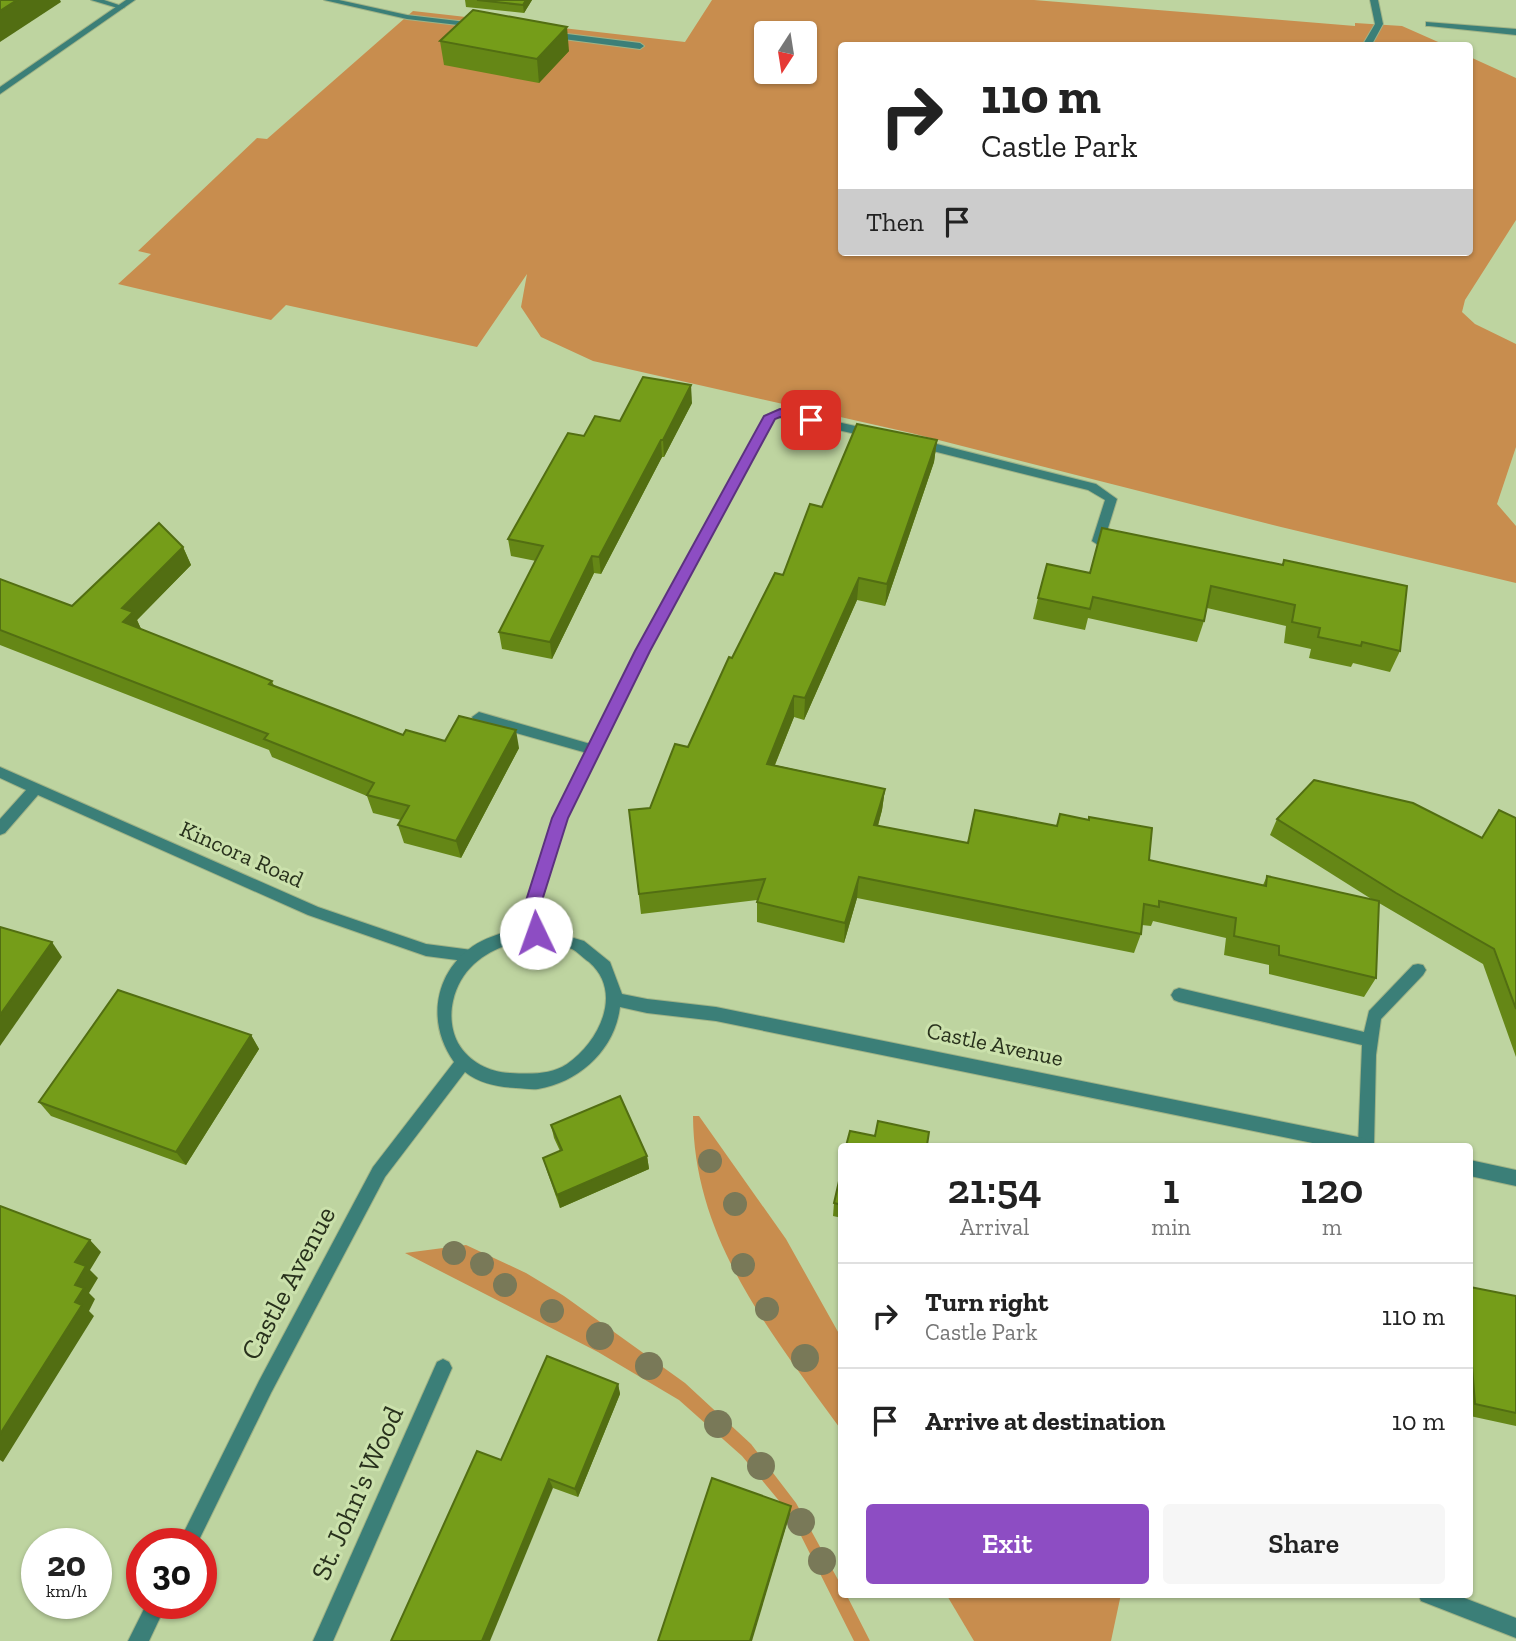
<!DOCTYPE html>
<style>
:root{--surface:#fff;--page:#f6f6f6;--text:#222;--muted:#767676;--line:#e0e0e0;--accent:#8d4dc3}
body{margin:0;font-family:"Zilla Slab",serif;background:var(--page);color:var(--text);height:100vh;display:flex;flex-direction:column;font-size:26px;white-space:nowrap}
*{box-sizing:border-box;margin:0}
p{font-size:23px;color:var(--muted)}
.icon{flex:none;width:38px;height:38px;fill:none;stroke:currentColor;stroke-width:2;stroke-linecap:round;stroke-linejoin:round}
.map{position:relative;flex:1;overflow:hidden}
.sheet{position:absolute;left:838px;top:1143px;width:635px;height:455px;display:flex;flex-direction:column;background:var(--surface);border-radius:7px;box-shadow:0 2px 5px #0004}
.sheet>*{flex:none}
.banner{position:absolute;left:838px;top:42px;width:635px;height:214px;border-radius:7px;box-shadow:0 2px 5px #0004;background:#fff;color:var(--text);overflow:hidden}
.needle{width:46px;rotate:192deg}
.buttons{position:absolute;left:754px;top:21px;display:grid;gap:14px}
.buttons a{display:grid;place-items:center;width:63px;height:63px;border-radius:7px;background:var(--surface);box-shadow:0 2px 5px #0004;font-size:35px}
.speed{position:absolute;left:21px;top:1528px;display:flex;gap:14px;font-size:35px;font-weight:700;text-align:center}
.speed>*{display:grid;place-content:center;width:91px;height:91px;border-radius:50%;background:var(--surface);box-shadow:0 2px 5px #0004;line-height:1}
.speed small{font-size:18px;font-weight:400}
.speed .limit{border:10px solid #d22;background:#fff;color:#111}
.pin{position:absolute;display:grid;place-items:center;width:60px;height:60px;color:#fff;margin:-30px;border-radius:14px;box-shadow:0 4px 10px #0006}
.me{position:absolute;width:77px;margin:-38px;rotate:357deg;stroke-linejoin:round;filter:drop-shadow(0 0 5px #0008)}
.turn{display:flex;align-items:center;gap:24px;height:147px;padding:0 28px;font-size:32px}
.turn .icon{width:91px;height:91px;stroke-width:2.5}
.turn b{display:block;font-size:49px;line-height:60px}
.then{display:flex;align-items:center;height:66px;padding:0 28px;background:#0003;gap:14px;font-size:26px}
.eta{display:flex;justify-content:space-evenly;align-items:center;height:119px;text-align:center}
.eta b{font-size:42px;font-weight:600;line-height:49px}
.cta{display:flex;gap:14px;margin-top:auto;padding:14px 28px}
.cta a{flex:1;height:80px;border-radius:7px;background:var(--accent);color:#fff;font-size:28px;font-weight:600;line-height:80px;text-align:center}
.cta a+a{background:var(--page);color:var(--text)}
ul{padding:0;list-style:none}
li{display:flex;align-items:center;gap:21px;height:105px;padding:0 28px;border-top:2px solid var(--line)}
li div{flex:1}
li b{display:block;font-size:26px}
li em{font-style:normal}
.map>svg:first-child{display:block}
</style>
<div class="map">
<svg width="1516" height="1641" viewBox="0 0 1516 1641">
<rect width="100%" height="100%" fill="#bed4a0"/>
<g fill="#c88d4e" fill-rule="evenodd">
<path d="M 712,0 L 1034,0 L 1355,26 L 1355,23 L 1402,26 L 1445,45 L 842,46 L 842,252 L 1470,252 L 1470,57 L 1516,78 L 1516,220 L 1465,300 L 1462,312 L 1475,324 L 1516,344 L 1516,447 L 1497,504 L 1516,526 L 1516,583 L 1281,527 L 911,433 L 593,361 L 541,337 L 521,307 L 527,274 L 477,347 L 286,305 L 271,320 L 118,284 L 151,254 L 138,251 L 257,138 L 267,139 L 413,11 L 685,42 ZM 766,33 L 805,33 L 805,72 L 766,72 Z"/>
<path d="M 693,1116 L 699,1116 L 786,1239 L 842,1339 L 842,1431 C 772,1334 694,1241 693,1116 Z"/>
<polygon points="466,1245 526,1273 564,1296 685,1383 751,1444 796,1503 842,1587 842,1594 846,1594 870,1641 854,1641 790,1514 742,1456 679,1400 598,1352 405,1253"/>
<polygon points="946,1594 1121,1594 1111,1641 974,1641"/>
</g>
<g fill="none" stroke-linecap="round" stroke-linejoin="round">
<defs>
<g id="service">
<polygon points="91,0 104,0 125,7 121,9"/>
<polygon points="324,0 339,0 407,15 475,23 479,25 475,27 407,19"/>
<polygon points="1370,0 1378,0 1383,24 1371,46 1362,46 1375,24"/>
<polygon points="1426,22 1516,29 1516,35 1429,26 1426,26"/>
<polygon points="551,32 640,43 644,46 640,49 548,37 548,33"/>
<polygon points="811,416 873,430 879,434 873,438 807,423 805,420"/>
<polygon points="917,439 1096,484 1117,499 1104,541 1098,545 1092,541 1105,500 1088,490 913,446 911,443"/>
<polygon points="479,712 594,745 601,750 594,755 474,721 472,717"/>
<polygon points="1418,964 1423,965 1426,970 1423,975 1381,1019 1376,1055 1374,1146 1358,1146 1362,1045 1179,1002 1174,1000 1171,995 1174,990 1179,988 1364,1032 1369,1011 1413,965"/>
</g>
<g id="minor">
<polygon points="126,0 135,0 0,94 0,87"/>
<polygon points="780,409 815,417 817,420 811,424 781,417 775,418 648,651 567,818 539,907 543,933 541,937 536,939 531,937 525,907 553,818 636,651 765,416"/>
<polygon points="0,767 318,907 426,944 472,950 477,951 479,956 477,961 472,962 426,956 308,915 38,795 5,833 0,835 0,819 26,790 0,778"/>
<polygon points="443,1359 449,1362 452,1368 333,1641 313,1641 437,1362"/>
<polygon points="1418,1594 1454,1594 1516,1618 1516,1638 1421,1601"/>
</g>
<g id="tertiary">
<path d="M 536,927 L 584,941 L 610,962 L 622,994 L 647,999 L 716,1007 L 1363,1138 L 1369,1141 L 1371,1146 L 1327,1146 L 716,1021 L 647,1013 L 620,1007 C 615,1049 580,1082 538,1089 C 531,1090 523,1088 516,1088 C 498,1087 480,1084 465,1072 L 385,1177 L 271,1393 L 197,1544 L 178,1544 L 259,1381 L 373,1167 L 454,1062 C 427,1024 433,974 473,946 C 492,934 514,929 536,927 ZM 536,939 C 548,943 561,945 572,949 C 578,952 583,958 589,962 C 624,992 599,1042 567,1064 C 550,1075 530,1074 510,1073 C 489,1072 469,1062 458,1043 C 451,1030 450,1014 453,1001 C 462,961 498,943 536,939 Z"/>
<polygon points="1470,1160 1516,1170 1516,1186 1470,1176"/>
<polygon points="147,1603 167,1603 149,1641 128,1641"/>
</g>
</defs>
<use href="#service" stroke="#a0b386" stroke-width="2"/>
<use href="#minor" stroke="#a0b386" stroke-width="2"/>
<use href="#tertiary" stroke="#a0b386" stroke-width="2"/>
<use href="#service" fill="#3b7f78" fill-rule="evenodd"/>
<use href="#minor" fill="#3b7f78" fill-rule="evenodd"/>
<use href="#tertiary" fill="#3b7f78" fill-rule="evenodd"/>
</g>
<g fill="#797958">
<circle cx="710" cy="1161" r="12"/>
<circle cx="735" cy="1204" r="12"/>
<circle cx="454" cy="1253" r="12"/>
<circle cx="482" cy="1264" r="12"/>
<circle cx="743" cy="1265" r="12"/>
<circle cx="505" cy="1285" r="12"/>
<circle cx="767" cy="1309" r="12"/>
<circle cx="552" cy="1311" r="12"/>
<circle cx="600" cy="1336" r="14"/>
<circle cx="805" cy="1358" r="14"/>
<circle cx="649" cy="1366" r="14"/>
<circle cx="718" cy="1424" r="14"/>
<circle cx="761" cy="1466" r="14"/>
<circle cx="801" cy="1522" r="14"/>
<circle cx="822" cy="1561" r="14"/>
</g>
<g fill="#658716">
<polygon points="465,0 532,0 524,13 466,7"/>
<polygon points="440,41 569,51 539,83 444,65"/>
<polygon points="692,403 664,457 662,457 601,574 594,573 552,659 502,649 499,632 536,561 511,556 508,539 584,436 620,421"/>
<polygon points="937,440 934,462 885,606 857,600 804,720 794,717 775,765 885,789 882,810 878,826 968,843 1149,860 1263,885 1267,876 1373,900 1270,835 1277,819 1482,838 1499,810 1516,818 1516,1057 1483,964 1379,903 1376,978 1364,997 1269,974 1269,965 1224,955 1226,938 1153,921 1151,926 1142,925 1141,934 1134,953 857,898 844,943 757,922 757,900 641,914 629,810 650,808 688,747 732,658 783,575 822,507"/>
<polygon points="183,547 191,565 137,620 141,629 272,681 274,686 403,735 445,741 519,748 461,858 404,843 398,825 401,820 373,813 367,796 272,757 269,750 0,645 0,579 72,606"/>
<polygon points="1284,560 1400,651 1390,672 1353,663 1351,667 1309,658 1311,649 1284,643 1286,626 1207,608 1204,621 1197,642 1088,618 1085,630 1033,619 1038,598 1090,573 1282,565"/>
<polygon points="251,1035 259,1049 186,1165 51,1116 39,1102"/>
<polygon points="551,1125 647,1156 649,1169 560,1208 547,1171 543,1158 560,1151 554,1138"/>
<polygon points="842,1168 842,1218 833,1216 834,1203"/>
<polygon points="1470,1287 1516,1296 1516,1426 1470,1416"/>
<polygon points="618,1384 620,1394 578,1497 553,1488 501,1460"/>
</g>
<g fill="#526e12">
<polygon points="17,0 60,0 61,2 0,42 0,11"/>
<polygon points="526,0 532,0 524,13 523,5"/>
<polygon points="567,27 569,51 539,83 537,59"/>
<polygon points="691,385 692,403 664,457 663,440"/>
<polygon points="661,440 662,457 601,574 599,557"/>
<polygon points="937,440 934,462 885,606 887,584"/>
<polygon points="183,547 191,565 137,620 142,631 123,622 122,608"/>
<polygon points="592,556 594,573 552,659 550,642"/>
<polygon points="859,578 857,600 804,720 805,698"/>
<polygon points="794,696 794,717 767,784 767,764"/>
<polygon points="516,730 519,748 461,858 456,841"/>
<polygon points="885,789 882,810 872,846 874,825"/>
<polygon points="859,877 857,898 844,943 845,923"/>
<polygon points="52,942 62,957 0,1046 0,1015"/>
<polygon points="251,1035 259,1049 186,1165 176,1152"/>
<polygon points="647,1156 649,1169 560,1208 557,1195"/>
<polygon points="90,1240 101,1252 90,1270 98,1278 89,1293 95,1299 89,1311 94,1316 3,1462 0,1460 0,1434 75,1302 75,1262"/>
<polygon points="618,1384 620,1394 578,1497 575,1489"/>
<polygon points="549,1479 553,1488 490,1641 482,1641"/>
<polygon points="791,1506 790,1514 752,1641 750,1641"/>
</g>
<g fill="#759d19" stroke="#526e12" stroke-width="2">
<polygon points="0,0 17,0 0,11"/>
<polygon points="477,0 526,0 523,5"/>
<polygon points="473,10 567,27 537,59 440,41"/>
<polygon points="643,377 691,385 663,440 661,440 599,557 592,556 550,642 499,632 543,546 508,539 568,433 584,436 595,416 620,421"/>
<polygon points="857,424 937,440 887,584 859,578 805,698 794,696 767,764 885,789 874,825 968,843 975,810 1057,826 1060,814 1089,820 1089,817 1152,828 1149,860 1266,886 1267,876 1379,901 1376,978 1279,955 1279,946 1234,936 1236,918 1159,901 1159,907 1144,904 1141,934 859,877 845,923 757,902 765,879 639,894 629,810 650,808 675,744 688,747 729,657 732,658 775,573 783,575 810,504 822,507"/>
<polygon points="159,523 183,547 122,608 133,612 123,622 272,681 269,684 403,735 406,730 445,741 459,716 516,730 456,841 398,825 409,806 367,795 374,783 264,739 268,734 0,630 0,579 72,606"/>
<polygon points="1102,528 1283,565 1284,560 1407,586 1400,651 1362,642 1361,646 1318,637 1320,628 1292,622 1295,605 1211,586 1204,621 1093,597 1090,609 1038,598 1047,564 1090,573"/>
<polygon points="1314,780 1413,803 1482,838 1499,810 1516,818 1516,1009 1494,949 1396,893 1277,819"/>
<polygon points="0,927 52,942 0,1015"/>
<polygon points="118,990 251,1035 176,1152 39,1102"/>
<polygon points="620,1096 647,1156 557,1195 543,1158 562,1150 551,1125"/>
<polygon points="878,1121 929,1132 927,1145 934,1146 846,1146 850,1131 875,1136"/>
<polygon points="842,1168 842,1205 834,1203"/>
<polygon points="0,1206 90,1240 75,1262 86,1266 75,1285 84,1288 75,1302 82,1305 0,1434"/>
<polygon points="1470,1287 1516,1296 1516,1413 1475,1404 1470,1340"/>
<polygon points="547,1356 618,1384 575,1489 549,1479 482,1641 391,1641 477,1451 501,1460"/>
<polygon points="712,1478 791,1506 750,1641 658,1641"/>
</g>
<polygon fill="#8d4dc3" stroke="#5c327f" stroke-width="2" points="780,409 816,417 818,420 811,424 780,417 775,419 650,651 568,818 540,907 545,933 542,938 530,938 524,907 552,818 635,651 764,416"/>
<g text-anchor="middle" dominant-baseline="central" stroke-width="6" stroke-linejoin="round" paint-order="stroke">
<g font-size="23" fill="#28311c" stroke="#cbe1ac">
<text transform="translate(242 854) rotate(24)">Kincora Road</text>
<text transform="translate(995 1044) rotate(12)">Castle Avenue</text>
</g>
<g font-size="28" fill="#28311c" stroke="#cbe1ac">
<text transform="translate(288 1283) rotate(-62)">Castle Avenue</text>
<text transform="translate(357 1493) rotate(-66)">St. John's Wood</text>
</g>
</g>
</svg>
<div class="buttons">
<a><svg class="needle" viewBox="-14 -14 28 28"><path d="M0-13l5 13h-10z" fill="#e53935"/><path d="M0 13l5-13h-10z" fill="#767676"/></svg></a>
</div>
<div class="speed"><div>20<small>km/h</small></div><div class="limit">30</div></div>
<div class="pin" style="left:811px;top:420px;background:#d93025"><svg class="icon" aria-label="arrive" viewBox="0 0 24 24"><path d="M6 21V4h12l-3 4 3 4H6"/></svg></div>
<svg class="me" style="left:536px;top:933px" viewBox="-20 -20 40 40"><circle r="19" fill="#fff"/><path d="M0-13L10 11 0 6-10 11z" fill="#8d4dc3"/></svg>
<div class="banner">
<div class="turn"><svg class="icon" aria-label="right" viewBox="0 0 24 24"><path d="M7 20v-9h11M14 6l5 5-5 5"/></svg><div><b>110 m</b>Castle Park</div></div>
<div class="then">Then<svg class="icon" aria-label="arrive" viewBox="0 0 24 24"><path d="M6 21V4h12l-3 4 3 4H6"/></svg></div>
</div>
<section class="sheet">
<div class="eta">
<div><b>21:54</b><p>Arrival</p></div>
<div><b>1</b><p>min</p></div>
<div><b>120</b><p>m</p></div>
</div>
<ul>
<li><svg class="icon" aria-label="right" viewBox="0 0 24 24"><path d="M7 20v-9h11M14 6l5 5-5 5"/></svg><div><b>Turn right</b><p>Castle Park</p></div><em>110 m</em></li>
<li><svg class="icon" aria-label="arrive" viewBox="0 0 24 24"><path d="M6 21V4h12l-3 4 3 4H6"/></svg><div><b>Arrive at destination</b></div><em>10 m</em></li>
</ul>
<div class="cta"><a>Exit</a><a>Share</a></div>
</section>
</div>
